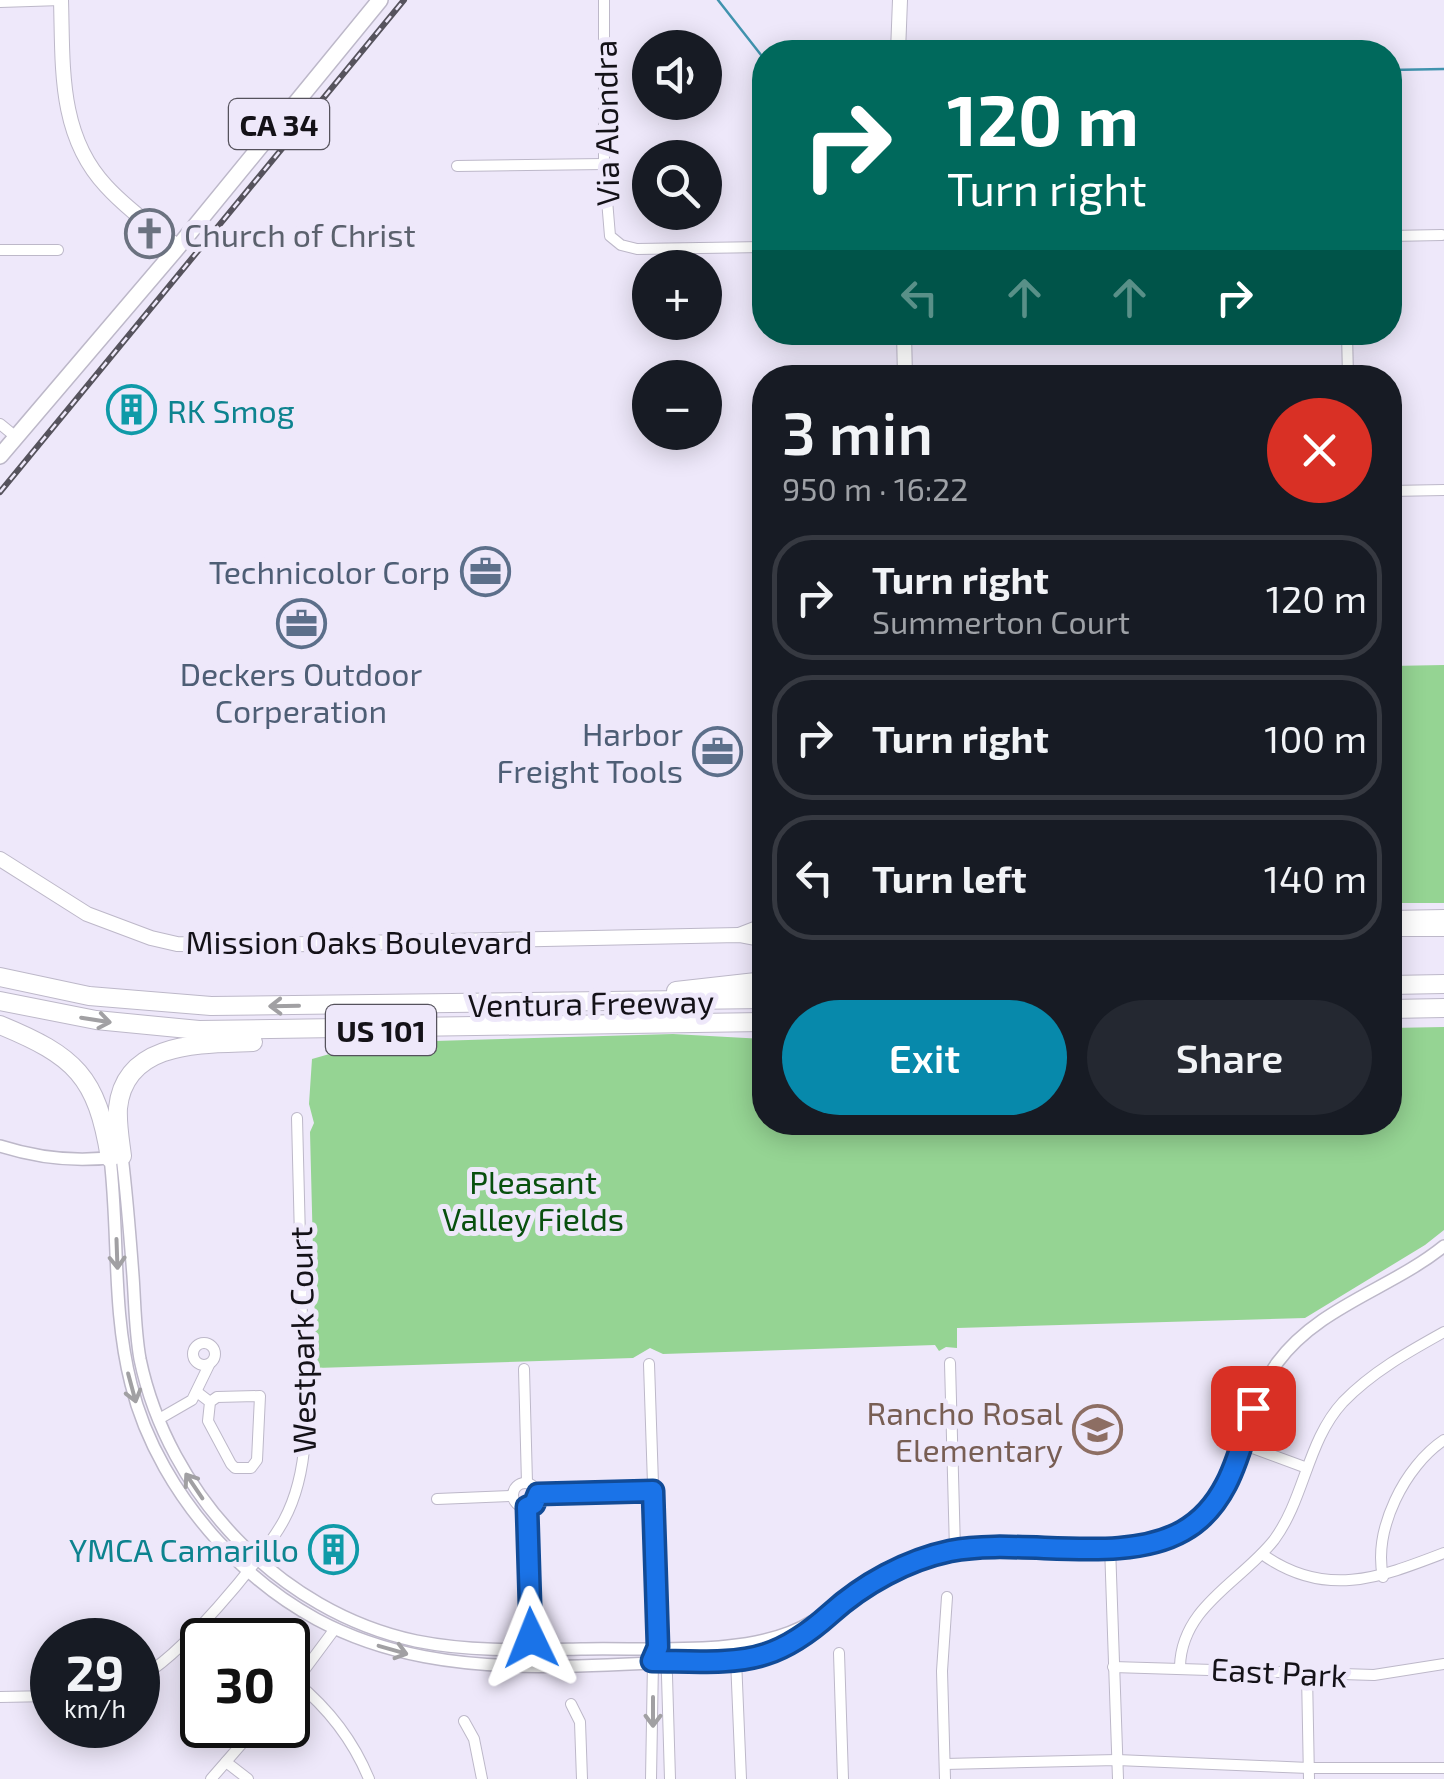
<!DOCTYPE html>
<meta charset="utf-8">
<style>
:root{--surface:#171b24;--page:#242831;--text:#f1f3f6;--muted:#9ea1a6;--line:#363941;--accent:#0789ab}
body{margin:0;font-family:"Exo 2",sans-serif;background:var(--page);color:var(--text);height:100vh;display:flex;flex-direction:column;font-size:38px;white-space:nowrap}
*{box-sizing:border-box;margin:0}
p{font-size:32px;color:var(--muted)}
.icon{flex:none;width:55px;height:55px;fill:none;stroke:currentColor;stroke-width:2;stroke-linecap:round;stroke-linejoin:round}
.map{position:relative;flex:1;overflow:hidden}
.panel{position:absolute;left:752px;top:365px;width:650px;height:770px;display:flex;flex-direction:column;background:var(--surface);border-radius:40px;box-shadow:0 5px 25px #0003}
.panel>*{flex:none}
.hud{position:absolute;left:752px;top:40px;width:650px;height:305px;border-radius:40px;box-shadow:0 5px 25px #0003;background:#00695c;color:#fff;overflow:hidden}
.buttons{position:absolute;left:632px;top:30px;display:grid;gap:20px}
.buttons a{display:grid;place-items:center;width:90px;height:90px;border-radius:50%;background:var(--surface);box-shadow:0 5px 25px #0003;font-size:50px}
.speed{position:absolute;left:30px;top:1618px;display:flex;gap:20px;font-size:50px;font-weight:700;text-align:center}
.speed>*{display:grid;place-content:center;width:130px;height:130px;border-radius:50%;background:var(--surface);box-shadow:0 5px 25px #0003;line-height:1}
.speed small{font-size:25px;font-weight:400}
.speed .limit{border:5px solid #111;border-radius:15px;background:#fff;color:#111}
.pin{position:absolute;display:grid;place-items:center;width:85px;height:85px;color:#fff;margin:-42px;border-radius:20px;box-shadow:0 5px 15px #0006}
.me{position:absolute;width:110px;margin:-55px;rotate:358deg;stroke-linejoin:round;filter:drop-shadow(0 0 8px #0008)}
.turn{display:flex;align-items:center;gap:35px;height:210px;padding:0 30px;font-size:45px}
.turn .icon{width:130px;height:130px;stroke-width:2.5}
.turn b{display:block;font-size:70px;line-height:85px}
.lanes{display:flex;align-items:center;height:95px;padding:0 30px;background:#0003;justify-content:center;gap:50px;direction:ltr}
.lanes .off{opacity:.35}
.round{display:grid;place-items:center;flex:none;width:105px;height:105px;border-radius:52px;background:var(--page)}
.headline{display:flex;align-items:center;justify-content:space-between;height:170px;padding:0 30px}
h1{font-size:60px;font-weight:600;line-height:75px}
.button{display:flex;gap:20px;margin-top:auto;padding:20px 30px}
.button a{flex:1;height:115px;border-radius:60px;background:var(--accent);color:#fff;font-size:40px;font-weight:600;line-height:115px;text-align:center}
.button a+a{background:var(--page);color:var(--text)}
ul{padding:0;list-style:none}
li{display:flex;align-items:center;gap:30px;height:125px;margin:0 20px 15px;padding:0 10px;border:5px solid var(--line);border-radius:40px}
li div{flex:1}
li b{display:block;font-size:38px}
li em{font-style:normal}
.map>svg:first-child{display:block}
</style>
<div class="map">
<svg width="1444" height="1779" viewBox="0 0 1444 1779">
<rect width="100%" height="100%" fill="#eee8fa"/>
<g fill="#95d493">
<polygon points="1444,665 1444,903 1390,903 1390,666"/>
<polygon points="1444,1027 1444,1230 1425,1245 1305,1318 957,1328 957,1348 946,1347 939,1351 935,1345 663,1354 650,1348 633,1358 316,1368 310,1132 314,1123 309,1104 312,1059 368,1043 673,1034 765,1039 765,1122 1390,1122 1390,1028"/>
</g>
<g fill="none" stroke-linecap="round" stroke-linejoin="round">
<g stroke="#4193ae" stroke-width="2.5">
<polyline points="718,0 765,60"/>
<polyline points="1390,70 1444,69"/>
</g>
<defs>
<g id="minor">
<polyline points="604,0 604,164 610,236 621,245 637,249 765,247"/>
<polyline points="0,2 61,0"/>
<polyline points="457,166 604,164"/>
<polyline points="1390,236 1442,235"/>
<polyline points="0,250 58,250"/>
<polyline points="1347,332 1348,378"/>
<polyline points="0,424 16,437"/>
<polyline points="1390,491 1444,490"/>
<circle cx="204" cy="1354" r="11"/>
<polyline points="950,1363 955,1550"/>
<polyline points="649,1364 658,1634 653,1661 651,1779"/>
<polyline points="524,1369 527,1483"/>
<polyline points="197,1392 210,1402 217,1397 260,1396 257,1460 251,1468 235,1468 231,1464 208,1421 210,1402"/>
<polyline points="159,1419 192,1400 209,1365"/>
<polyline points="1242,1444 1307,1468"/>
<circle cx="525" cy="1495" r="12"/>
<polyline points="538,1494 653,1491"/>
<polyline points="437,1499 513,1496"/>
<polyline points="527,1507 531,1650"/>
<polyline points="1110,1546 1118,1779"/>
<path d="M 1262,1554 C 1325,1599 1379,1578 1444,1553"/>
<path d="M 1383,1577 C 1373,1529 1405,1466 1444,1440"/>
<polyline points="658,1647 666,1661 667,1676 670,1779"/>
<polyline points="839,1653 843,1779"/>
<polyline points="736,1659 741,1779"/>
<path d="M 1180,1666 C 1182,1606 1241,1582 1274,1540 C 1305,1498 1307,1441 1343,1402 C 1372,1372 1408,1352 1444,1332"/>
<polyline points="1113,1667 1374,1675 1444,1664"/>
<polyline points="1307,1674 1309,1779"/>
<path d="M 138,1678 C 177,1661 263,1559 284,1520 C 298,1494 303,1467 305,1439 L 297,1118"/>
<path d="M 296,1682 C 329,1709 353,1740 369,1779"/>
<polyline points="288,1692 334,1630"/>
<polyline points="0,1697 52,1696"/>
<polyline points="571,1704 580,1722 582,1779"/>
<polyline points="464,1721 474,1739 482,1779"/>
<polyline points="226,1762 248,1779"/>
<polyline points="945,1764 1117,1760 1309,1768 1444,1768"/>
<polyline points="211,1779 258,1725"/>
<polyline points="945,1779 942,1671 947,1597"/>
</g>
<g id="tertiary">
<path d="M 0,1146 C 41,1159 80,1163 122,1156 C 127,1196 130,1236 133,1276 C 135,1304 135,1331 140,1359 C 168,1493 279,1612 416,1641 C 471,1652 526,1650 581,1649 C 649,1647 753,1658 811,1622"/>
<path d="M 110,1158 C 119,1233 112,1310 131,1384 C 145,1442 178,1497 218,1541 C 362,1700 544,1665 736,1659 C 813,1649 850,1587 920,1560 C 975,1538 1043,1547 1101,1546 C 1124,1546 1147,1546 1168,1538 C 1243,1509 1237,1420 1277,1363 C 1319,1306 1391,1289 1444,1246"/>
</g>
<g id="secondary">
<path d="M 61,0 C 63,66 58,135 106,186 C 127,209 154,228 178,247"/>
<polyline points="898,52 900,0"/>
<polyline points="904,332 905,378"/>
<polyline points="0,859 87,914 151,938 177,944 262,945 739,935 765,940"/>
<polyline points="1390,918 1444,917"/>
<polyline points="1390,929 1444,929"/>
<polyline points="739,935 765,925"/>
</g>
<polyline id="primary" points="0,456 178,247 380,0"/>
<g id="motorway">
<polyline points="0,977 89,996 211,1006 765,999"/>
<polyline points="1390,985 1444,984"/>
<polyline points="676,991 765,981"/>
<polyline points="0,1001 96,1020 199,1030 765,1022"/>
<polyline points="1390,1009 1444,1008"/>
<path d="M 0,1025 C 75,1056 97,1076 110,1158"/>
<path d="M 122,1156 C 120,1140 117,1124 118,1108 C 125,1040 203,1044 253,1042"/>
</g>
</defs>
<use href="#minor" stroke="#bdb8c9" stroke-width="12"/>
<use href="#tertiary" stroke="#bdb8c9" stroke-width="14"/>
<use href="#secondary" stroke="#bdb8c9" stroke-width="16"/>
<use href="#primary" stroke="#bdb8c9" stroke-width="18"/>
<use href="#motorway" stroke="#bdb8c9" stroke-width="20"/>
<use href="#minor" stroke="#fff" stroke-width="10"/>
<use href="#tertiary" stroke="#fff" stroke-width="11"/>
<use href="#secondary" stroke="#fff" stroke-width="14"/>
<use href="#primary" stroke="#fff" stroke-width="15"/>
<use href="#motorway" stroke="#fff" stroke-width="18"/>
<defs>
<polyline id="rail" points="0,492 404,0"/>
</defs>
<use href="#rail" stroke="#56535d" stroke-width="6"/>
<use href="#rail" stroke="#eee8fa" stroke-width="2.5" stroke-dasharray="8" stroke-linecap="butt"/>
</g>
<defs><path id="oneway-shaft" d="M-6 0H5M1.5-3L5.5 0L1.5 3" fill="none" stroke-width="1.6" stroke-linecap="round" stroke-linejoin="round" transform="scale(2.5)"/></defs>
<g stroke="#a1a0a3">
<use href="#oneway-shaft" transform="translate(284 1006) rotate(179)"/>
<use href="#oneway-shaft" transform="translate(96 1020) rotate(9)"/>
<use href="#oneway-shaft" transform="translate(117 1254) rotate(88)"/>
<use href="#oneway-shaft" transform="translate(132 1388) rotate(75)"/>
<use href="#oneway-shaft" transform="translate(194 1486) rotate(-124)"/>
<use href="#oneway-shaft" transform="translate(393 1650) rotate(16)"/>
<use href="#oneway-shaft" transform="translate(653 1712) rotate(90)"/>
</g>
<g fill="none" stroke-linecap="round" stroke-linejoin="round">
<defs>
<path id="route" d="M 531,1638 L 527,1507 L 534,1504 L 538,1494 L 653,1491 L 658,1647 L 652,1661 C 688,1661 733,1665 766,1654 C 791,1646 811,1631 830,1614 C 863,1584 907,1560 950,1551 C 1019,1537 1122,1566 1183,1531 C 1228,1506 1239,1453 1253,1408"/>
</defs>
<use href="#route" stroke="#114b97" stroke-width="25"/>
<use href="#route" stroke="#1a73e8" stroke-width="18"/>
</g>
<defs>
<symbol id="church-ring" viewBox="-11 -11 22 22"><circle r="9.5" fill="#eee8fa" stroke="#6b7280" stroke-width="1.5"/><path d="M-1.2-6h2.4v3.5h3.3v2.4h-3.3V6h-2.4V-.1h-3.3v-2.4h3.3Z" fill="#6b7280"/></symbol>
<symbol id="building-ring" viewBox="-11 -11 22 22"><circle r="9.5" fill="#eee8fa" stroke="#0f9aa8" stroke-width="1.5"/><path d="M-4-6H4V6H1V3H-1V6H-4ZM-2.5-4.3h1.7v1.8h-1.7ZM.8-4.3h1.7v1.8H.8ZM-2.5-1h1.7V.8h-1.7ZM.8-1h1.7V.8H.8Z" fill="#0f9aa8"/></symbol>
<symbol id="office-ring" viewBox="-11 -11 22 22"><circle r="9.5" fill="#eee8fa" stroke="#5c6f8a" stroke-width="1.5"/><path d="M-6-3h4V-5.5h4V-3h4V5H-6ZM-1-4.5V-3h2v-1.5ZM-6 0V1H6V0Z" fill="#5c6f8a"/></symbol>
<symbol id="school-ring" viewBox="-11 -11 22 22"><circle r="9.5" fill="#eee8fa" stroke="#8d6e63" stroke-width="1.5"/><path d="M0-5L7-2L0 1L-7-2ZM-4 1L0 2.5L4 1V4Q0 6-4 4Z" fill="#8d6e63"/></symbol>
</defs>
<g fill-rule="evenodd">
<use href="#church-ring" x="122" y="206" width="55" height="55"/>
<use href="#building-ring" x="104" y="382" width="55" height="55"/>
<use href="#office-ring" x="458" y="544" width="55" height="55"/>
<use href="#office-ring" x="274" y="596" width="55" height="55"/>
<use href="#office-ring" x="690" y="724" width="55" height="55"/>
<use href="#school-ring" x="1070" y="1402" width="55" height="55"/>
<use href="#building-ring" x="306" y="1522" width="55" height="55"/>
</g>
<g text-anchor="middle" dominant-baseline="central" stroke-width="10" stroke-linejoin="round" paint-order="stroke">
<g fill="#eee8fa" stroke="#55525c" stroke-width="2.5">
<rect x="229" y="99" width="100" height="50" rx="8"/>
<rect x="326" y="1005" width="110" height="50" rx="8"/>
</g>
<g font-size="30" font-weight="bold" fill="#141218">
<text x="279" y="124">CA 34</text>
<text x="381" y="1030">US 101</text>
</g>
<g font-size="32" fill="#141218" stroke="#eee8fa">
<text transform="translate(605 123) rotate(-91)">Via Alondra</text>
<text x="359" y="941">Mission Oaks Boulevard</text>
<text transform="translate(591 1002) rotate(-1)">Ventura Freeway</text>
<text transform="translate(301 1340) rotate(-91)">Westpark Court</text>
<text transform="translate(1279 1671) rotate(3)">East Park</text>
</g>
<g font-size="32" fill="#5b616d" stroke="#eee8fa" text-anchor="start">
<text x="184" y="234">Church of Christ</text>
</g>
<g font-size="32" fill="#0d838f" stroke="#eee8fa" text-anchor="start">
<text x="167" y="410">RK Smog</text>
<text x="299" y="1549" text-anchor="end">YMCA Camarillo</text>
</g>
<g font-size="32" fill="#4e5e75" stroke="#eee8fa" text-anchor="end">
<text x="450" y="571">Technicolor Corp</text>
<text x="301" y="673" text-anchor="middle">Deckers Outdoor<tspan x="301" dy="37">Corperation</tspan></text>
<text x="683" y="733">Harbor<tspan x="683" dy="37">Freight Tools</tspan></text>
</g>
<g font-size="32" fill="#08500e" stroke="#eee8fa">
<text x="533" y="1181">Pleasant<tspan x="533" dy="37">Valley Fields</tspan></text>
</g>
<g font-size="32" fill="#785e54" stroke="#eee8fa" text-anchor="end">
<text x="1063" y="1412">Rancho Rosal<tspan x="1063" dy="37">Elementary</tspan></text>
</g>
</g>
</svg>
<div class="buttons">
<a><svg class="icon" aria-label="sound" viewBox="0 0 24 24"><path d="M4 9h4l5-4v14l-5-4H4zM17 9q2 3 0 6"/></svg></a>
<a><svg class="icon" aria-label="search" viewBox="0 0 24 24"><circle cx="10" cy="10" r="6"/><path d="M15 15l6 6"/></svg></a>
<a>+</a>
<a>−</a>
</div>
<div class="speed"><div>29<small>km/h</small></div><div class="limit">30</div></div>
<div class="pin" style="left:1253px;top:1408px;background:#d93025"><svg class="icon" aria-label="arrive" viewBox="0 0 24 24"><path d="M6 21V4h12l-3 4 3 4H6"/></svg></div>
<svg class="me" style="left:531px;top:1638px" viewBox="-20 -20 40 40"><path d="M0-17L14 15 0 8-14 15z" fill="#1a73e8" stroke="#fff" stroke-width="4"/></svg>
<div class="hud">
<div class="turn"><svg class="icon" aria-label="right" viewBox="0 0 24 24"><path d="M7 20v-9h11M14 6l5 5-5 5"/></svg><div><b>120 m</b>Turn right</div></div>
<div class="lanes"><svg class="icon off" aria-label="left" viewBox="0 0 24 24"><path d="M17 20v-9H6M10 6l-5 5 5 5"/></svg><svg class="icon off" aria-label="ahead" viewBox="0 0 24 24"><path d="M12 20V5M6 11l6-6 6 6"/></svg><svg class="icon off" aria-label="ahead" viewBox="0 0 24 24"><path d="M12 20V5M6 11l6-6 6 6"/></svg><svg class="icon" aria-label="right" viewBox="0 0 24 24"><path d="M7 20v-9h11M14 6l5 5-5 5"/></svg></div>
</div>
<section class="panel">
<div class="headline"><div><h1>3 min</h1><p>950 m · 16:22</p></div><a class="round" style="background:#d93025;color:#fff"><svg class="icon" aria-label="close" viewBox="0 0 24 24"><path d="M6 6l12 12M18 6L6 18"/></svg></a></div>
<ul>
<li><svg class="icon" aria-label="right" viewBox="0 0 24 24"><path d="M7 20v-9h11M14 6l5 5-5 5"/></svg><div><b>Turn right</b><p>Summerton Court</p></div><em>120 m</em></li>
<li><svg class="icon" aria-label="right" viewBox="0 0 24 24"><path d="M7 20v-9h11M14 6l5 5-5 5"/></svg><div><b>Turn right</b></div><em>100 m</em></li>
<li><svg class="icon" aria-label="left" viewBox="0 0 24 24"><path d="M17 20v-9H6M10 6l-5 5 5 5"/></svg><div><b>Turn left</b></div><em>140 m</em></li>
</ul>
<div class="button"><a>Exit</a><a>Share</a></div>
</section>
</div>
